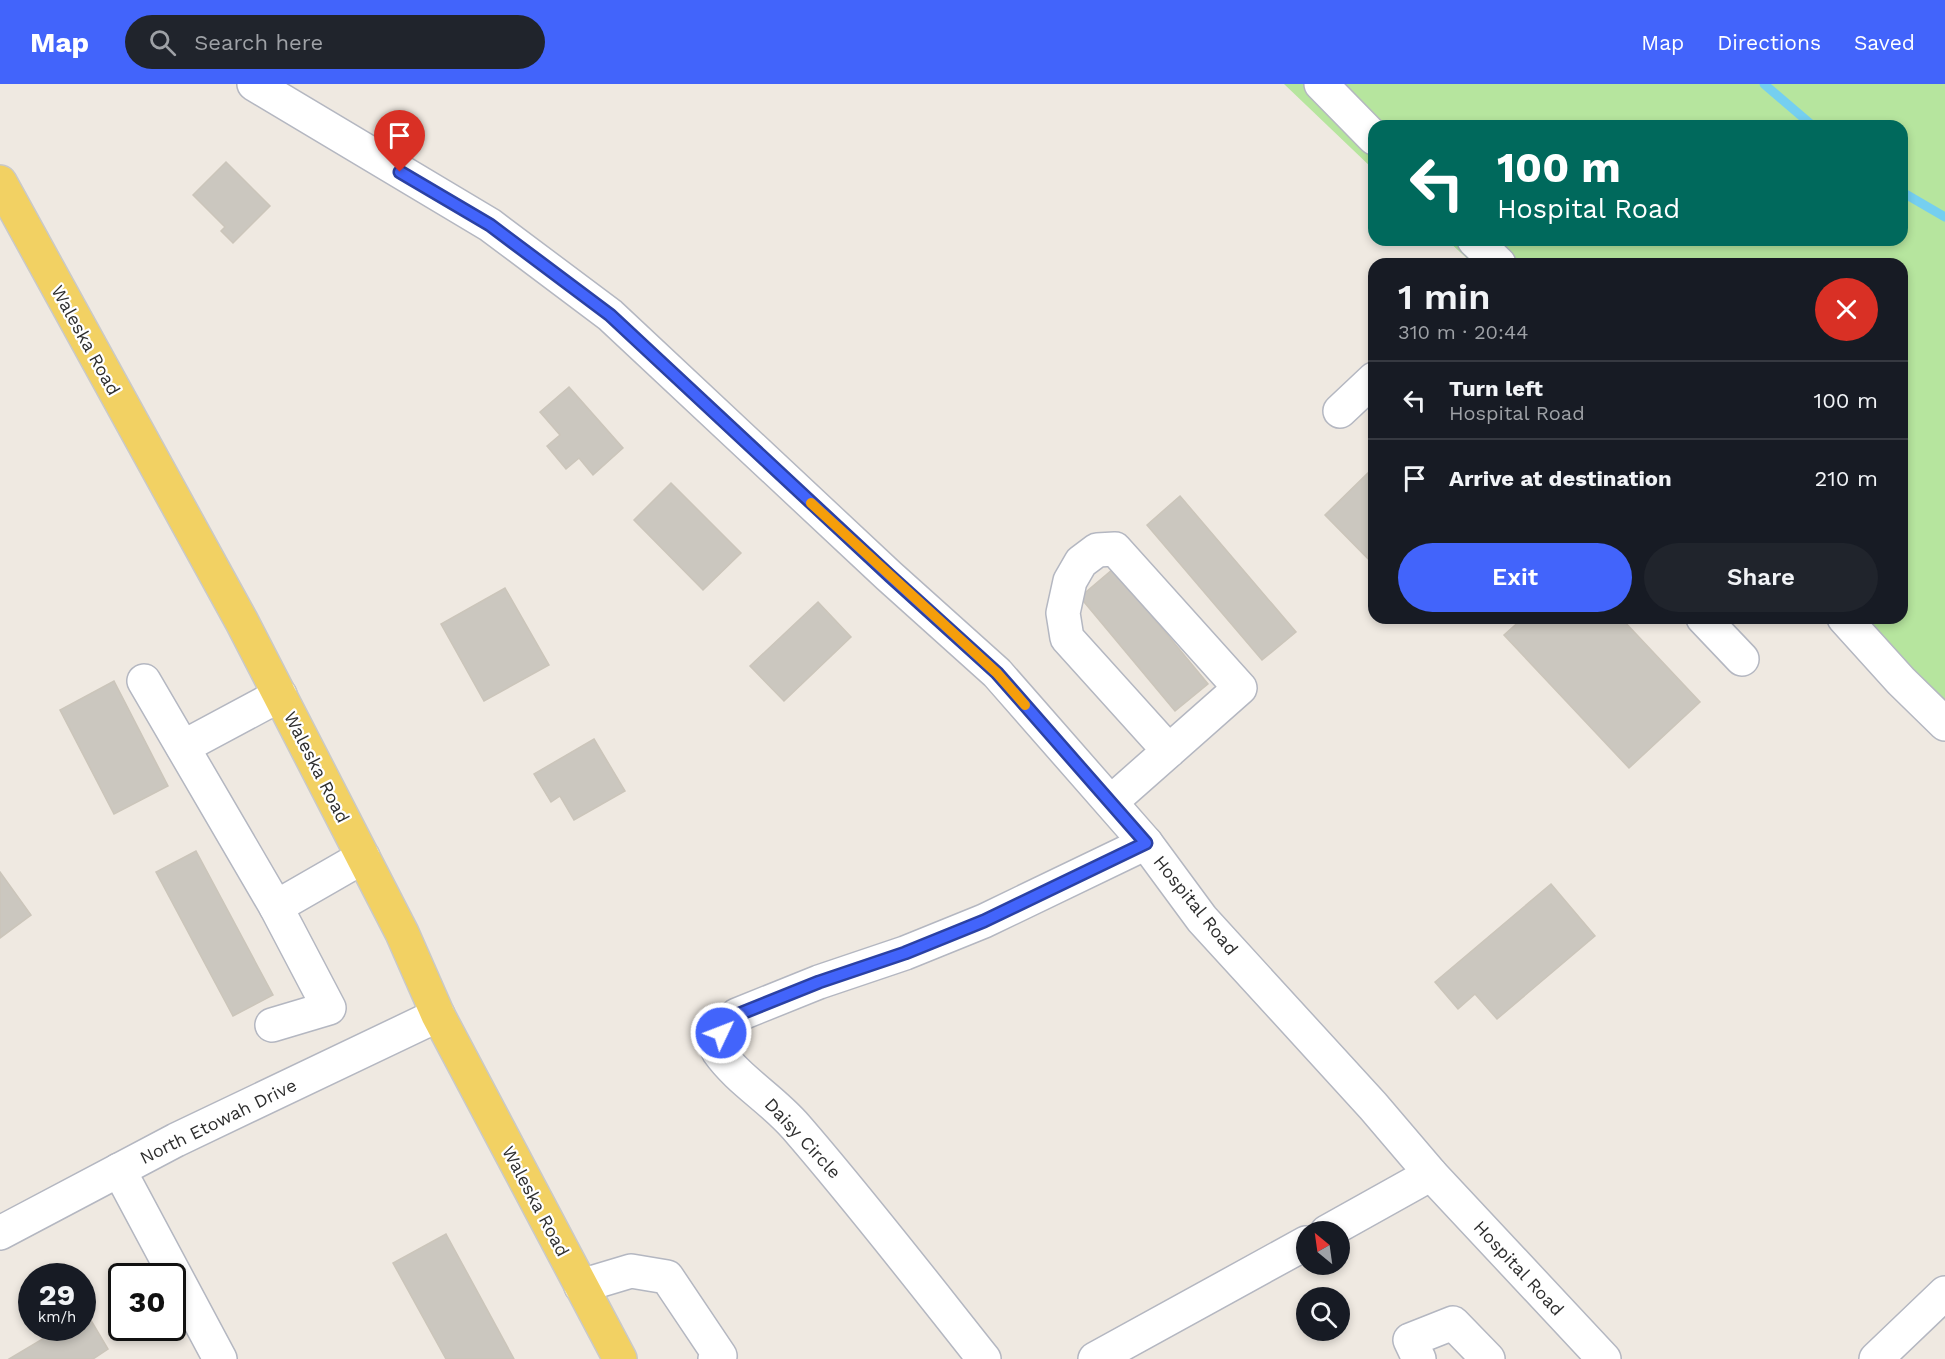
<!DOCTYPE html>
<meta charset="utf-8">
<style>
:root{--surface:#171b24;--page:#20242c;--text:#f1f3f6;--muted:#9ea1a6;--line:#363941;--accent:#4264fb}
body{margin:0;font-family:"Work Sans",sans-serif;background:var(--page);color:var(--text);height:100vh;display:flex;flex-direction:column;font-size:22px;white-space:nowrap}
*{box-sizing:border-box;margin:0}
p{font-size:20px;color:var(--muted)}
.icon{flex:none;width:33px;height:33px;fill:none;stroke:currentColor;stroke-width:2;stroke-linecap:round;stroke-linejoin:round}
.map{position:relative;flex:1;overflow:hidden}
.sheet{position:absolute;left:1368px;top:174px;width:540px;height:366px;display:flex;flex-direction:column;background:var(--surface);border-radius:18px;box-shadow:0 3px 9px #0003}
.sheet>*{flex:none}
.hud{position:absolute;left:1368px;top:36px;width:540px;height:126px;border-radius:18px;box-shadow:0 3px 9px #0003;background:#00695c;color:#fff;overflow:hidden}
.needle{width:39px;rotate:331deg}
.controls{position:absolute;left:1296px;top:1137px;display:grid;gap:12px}
.controls a{display:grid;place-items:center;width:54px;height:54px;border-radius:50%;background:var(--surface);box-shadow:0 3px 9px #0003;font-size:30px}
.speed{position:absolute;left:18px;top:1179px;display:flex;gap:12px;font-size:30px;font-weight:700;text-align:center}
.speed>*{display:grid;place-content:center;width:78px;height:78px;border-radius:50%;background:var(--surface);box-shadow:0 3px 9px #0003;line-height:1}
.speed small{font-size:15px;font-weight:400}
.speed .limit{border:3px solid #111;border-radius:9px;background:#fff;color:#111}
.pin{position:absolute;display:grid;place-items:center;width:51px;height:51px;color:#fff;margin:-62px -26px;border-radius:50% 50% 50% 0;rotate:-45deg;box-shadow:0 0 6px #0007}
.pin .icon{rotate:45deg}
.me{position:absolute;width:66px;margin:-33px;rotate:47deg;stroke-linejoin:round;filter:drop-shadow(0 0 4px #0008)}
.turn{display:flex;align-items:center;gap:21px;height:126px;padding:0 30px;font-size:27px}
.turn .icon{width:78px;height:78px;stroke-width:2.5}
.turn b{display:block;font-size:42px;line-height:51px}
.round{display:grid;place-items:center;flex:none;width:63px;height:63px;border-radius:32px;background:var(--page)}
.summary{display:flex;align-items:center;justify-content:space-between;height:102px;padding:0 30px}
h1{font-size:36px;font-weight:600;line-height:45px}
.cta{display:flex;gap:12px;margin-top:auto;padding:12px 30px}
.cta a{flex:1;height:69px;border-radius:36px;background:var(--accent);color:#fff;font-size:24px;font-weight:600;line-height:69px;text-align:center}
.cta a+a{background:var(--page);color:var(--text)}
ul{padding:0;list-style:none}
li{display:flex;align-items:center;gap:18px;height:78px;padding:0 30px;border-top:2px solid var(--line)}
li div{flex:1}
li b{display:block;font-size:22px}
li em{font-style:normal}
header{display:flex;align-items:center;gap:36px;box-sizing:border-box;height:84px;padding:0 30px;background:var(--accent);color:#fff}
header strong{font-size:28px}
nav{display:flex;gap:33px;margin-inline-start:auto;font-size:21px}
.search{width:420px;height:54px;background:var(--page);display:flex;align-items:center;gap:15px;box-sizing:border-box;padding:0 21px;border-radius:33px;color:var(--muted);font-size:22px}
.map>svg:first-child{display:block}
</style>
<header>
<strong>Map</strong>
<div class="search"><svg class="icon" aria-label="search" viewBox="0 0 24 24"><circle cx="10" cy="10" r="6"/><path d="M15 15l6 6"/></svg>Search here</div>
<nav><a>Map</a><a>Directions</a><a>Saved</a></nav>
</header>
<div class="map">
<svg width="1945" height="1275" viewBox="0 0 1945 1275">
<rect width="100%" height="100%" fill="#efe9e1"/>
<polygon fill="#b6e59e" points="1284,0 1945,0 1945,631 1843,534 1902,534 1902,180 1473,180 1447,156 1902,156 1902,42 1374,42 1374,86"/>
<g fill="none" stroke-linecap="round" stroke-linejoin="round">
<g stroke="#75cff0" stroke-width="9">
<polyline points="1764,0 1813,42"/>
<polyline points="1902,108 1945,133"/>
</g>
</g>
<g fill="#cbc7bf" stroke="#cbc5ba" stroke-width="1.5">
<polygon points="226,78 270,122 233,159 221,147 225,143 193,111"/>
<polygon points="569,303 623,364 593,391 579,374 566,385 547,362 560,351 540,328"/>
<polygon points="1374,383 1374,481 1325,431"/>
<polygon points="671,399 741,469 703,506 634,436"/>
<polygon points="1180,412 1296,548 1262,576 1147,441"/>
<polygon points="1113,485 1208,600 1175,627 1080,513"/>
<polygon points="505,504 549,581 484,617 441,540"/>
<polygon points="818,518 851,553 784,617 750,582"/>
<polygon points="1523,534 1621,534 1700,618 1629,684 1504,551"/>
<polygon points="114,597 168,702 114,730 60,626"/>
<polygon points="594,655 625,707 574,736 560,712 551,718 534,690"/>
<polygon points="196,767 273,911 233,932 156,788"/>
<polygon points="0,788 31,831 0,854"/>
<polygon points="1551,800 1595,852 1497,935 1475,910 1458,925 1435,898"/>
<polygon points="446,1150 514,1275 446,1275 393,1179"/>
<polygon points="86,1228 108,1265 93,1275 9,1275 61,1244 82,1244 82,1231"/>
</g>
<g fill="none" stroke-linecap="round" stroke-linejoin="round">
<defs>
<g id="minor">
<polyline points="254,0 490,141 610,231 889,492 997,589 1146,759 1202,835 1373,1022 1431,1090 1604,1275"/>
<polyline points="1321,0 1374,54"/>
<polyline points="1474,156 1499,180"/>
<polyline points="1340,327 1374,295"/>
<polyline points="1703,534 1742,575"/>
<polyline points="1844,534 1901,597 1945,640"/>
<polyline points="144,597 276,823 363,773"/>
<polyline points="183,663 280,611"/>
<polyline points="1111,718 1240,604 1115,465 1097,466 1081,478 1070,497 1063,529 1067,554 1169,667"/>
<polyline points="272,941 329,924 276,823"/>
<polyline points="119,1086 220,1275"/>
<polyline points="1327,1148 1431,1090"/>
<polyline points="0,1149 176,1056 438,931"/>
<polyline points="581,1202 631,1187 667,1193 720,1272 715,1275"/>
<path d="M 984,1275 C 922,1197 861,1118 796,1043 C 772,1015 739,997 718,967 L 721,949 L 737,931 L 819,898 L 905,869 L 984,837 L 1146,759"/>
<polyline points="1095,1275 1306,1159"/>
<polyline points="1419,1275 1410,1256 1453,1239 1488,1275"/>
<polyline points="1876,1275 1945,1209"/>
</g>
<polyline id="major" points="0,98 242,538 402,849 438,931 620,1275"/>
</defs>
<use href="#minor" stroke="#b4b7c1" stroke-width="36"/>
<use href="#major" stroke="#c9c9c9" stroke-width="36"/>
<use href="#minor" stroke="#fff" stroke-width="33"/>
<use href="#major" stroke="#f2d163" stroke-width="33"/>
</g>
<g fill="none" stroke-linecap="round" stroke-linejoin="round">
<defs>
<polyline id="route" points="400,88 490,141 610,231 890,492 997,589 1146,759 984,837 905,869 819,898 737,931 721,949"/>
</defs>
<use href="#route" stroke="#2b41a3" stroke-width="15"/>
<use href="#route" stroke="#4264fb" stroke-width="10"/>
<polyline stroke="#f59e0b" stroke-width="10" points="811,419 997,589 1025,621"/>
</g>
<g text-anchor="middle" dominant-baseline="central" stroke-width="4.5" stroke-linejoin="round" paint-order="stroke">
<g font-size="18" fill="#2e2e2e" stroke="#fff">
<text transform="translate(86 256) rotate(61)">Waleska Road</text>
<text transform="translate(317 683) rotate(63)">Waleska Road</text>
<text transform="translate(1196 821) rotate(51)">Hospital Road</text>
<text transform="translate(218 1037) rotate(-26)">North Etowah Drive</text>
<text transform="translate(803 1054) rotate(47)">Daisy Circle</text>
<text transform="translate(536 1117) rotate(62)">Waleska Road</text>
<text transform="translate(1519 1184) rotate(47)">Hospital Road</text>
</g>
</g>
</svg>
<div class="controls">
<a><svg class="needle" viewBox="-14 -14 28 28"><path d="M0-13l5 13h-10z" fill="#e53935"/><path d="M0 13l5-13h-10z" fill="#9ea1a6"/></svg></a>
<a><svg class="icon" aria-label="search" viewBox="0 0 24 24"><circle cx="10" cy="10" r="6"/><path d="M15 15l6 6"/></svg></a>
</div>
<div class="speed"><div>29<small>km/h</small></div><div class="limit">30</div></div>
<div class="pin" style="left:400px;top:88px;background:#d93025"><svg class="icon" aria-label="arrive" viewBox="0 0 24 24"><path d="M6 21V4h12l-3 4 3 4H6"/></svg></div>
<svg class="me" style="left:721px;top:949px" viewBox="-20 -20 40 40"><circle r="17" fill="#4264fb" stroke="#fff" stroke-width="3"/><path d="M0-11L8 9 0 5-8 9z" fill="#fff"/></svg>
<div class="hud">
<div class="turn"><svg class="icon" aria-label="left" viewBox="0 0 24 24"><path d="M17 20v-9H6M10 6l-5 5 5 5"/></svg><div><b>100 m</b>Hospital Road</div></div>
</div>
<section class="sheet">
<div class="summary"><div><h1>1 min</h1><p>310 m · 20:44</p></div><a class="round" style="background:#d93025;color:#fff"><svg class="icon" aria-label="close" viewBox="0 0 24 24"><path d="M6 6l12 12M18 6L6 18"/></svg></a></div>
<ul>
<li><svg class="icon" aria-label="left" viewBox="0 0 24 24"><path d="M17 20v-9H6M10 6l-5 5 5 5"/></svg><div><b>Turn left</b><p>Hospital Road</p></div><em>100 m</em></li>
<li><svg class="icon" aria-label="arrive" viewBox="0 0 24 24"><path d="M6 21V4h12l-3 4 3 4H6"/></svg><div><b>Arrive at destination</b></div><em>210 m</em></li>
</ul>
<div class="cta"><a>Exit</a><a>Share</a></div>
</section>
</div>
